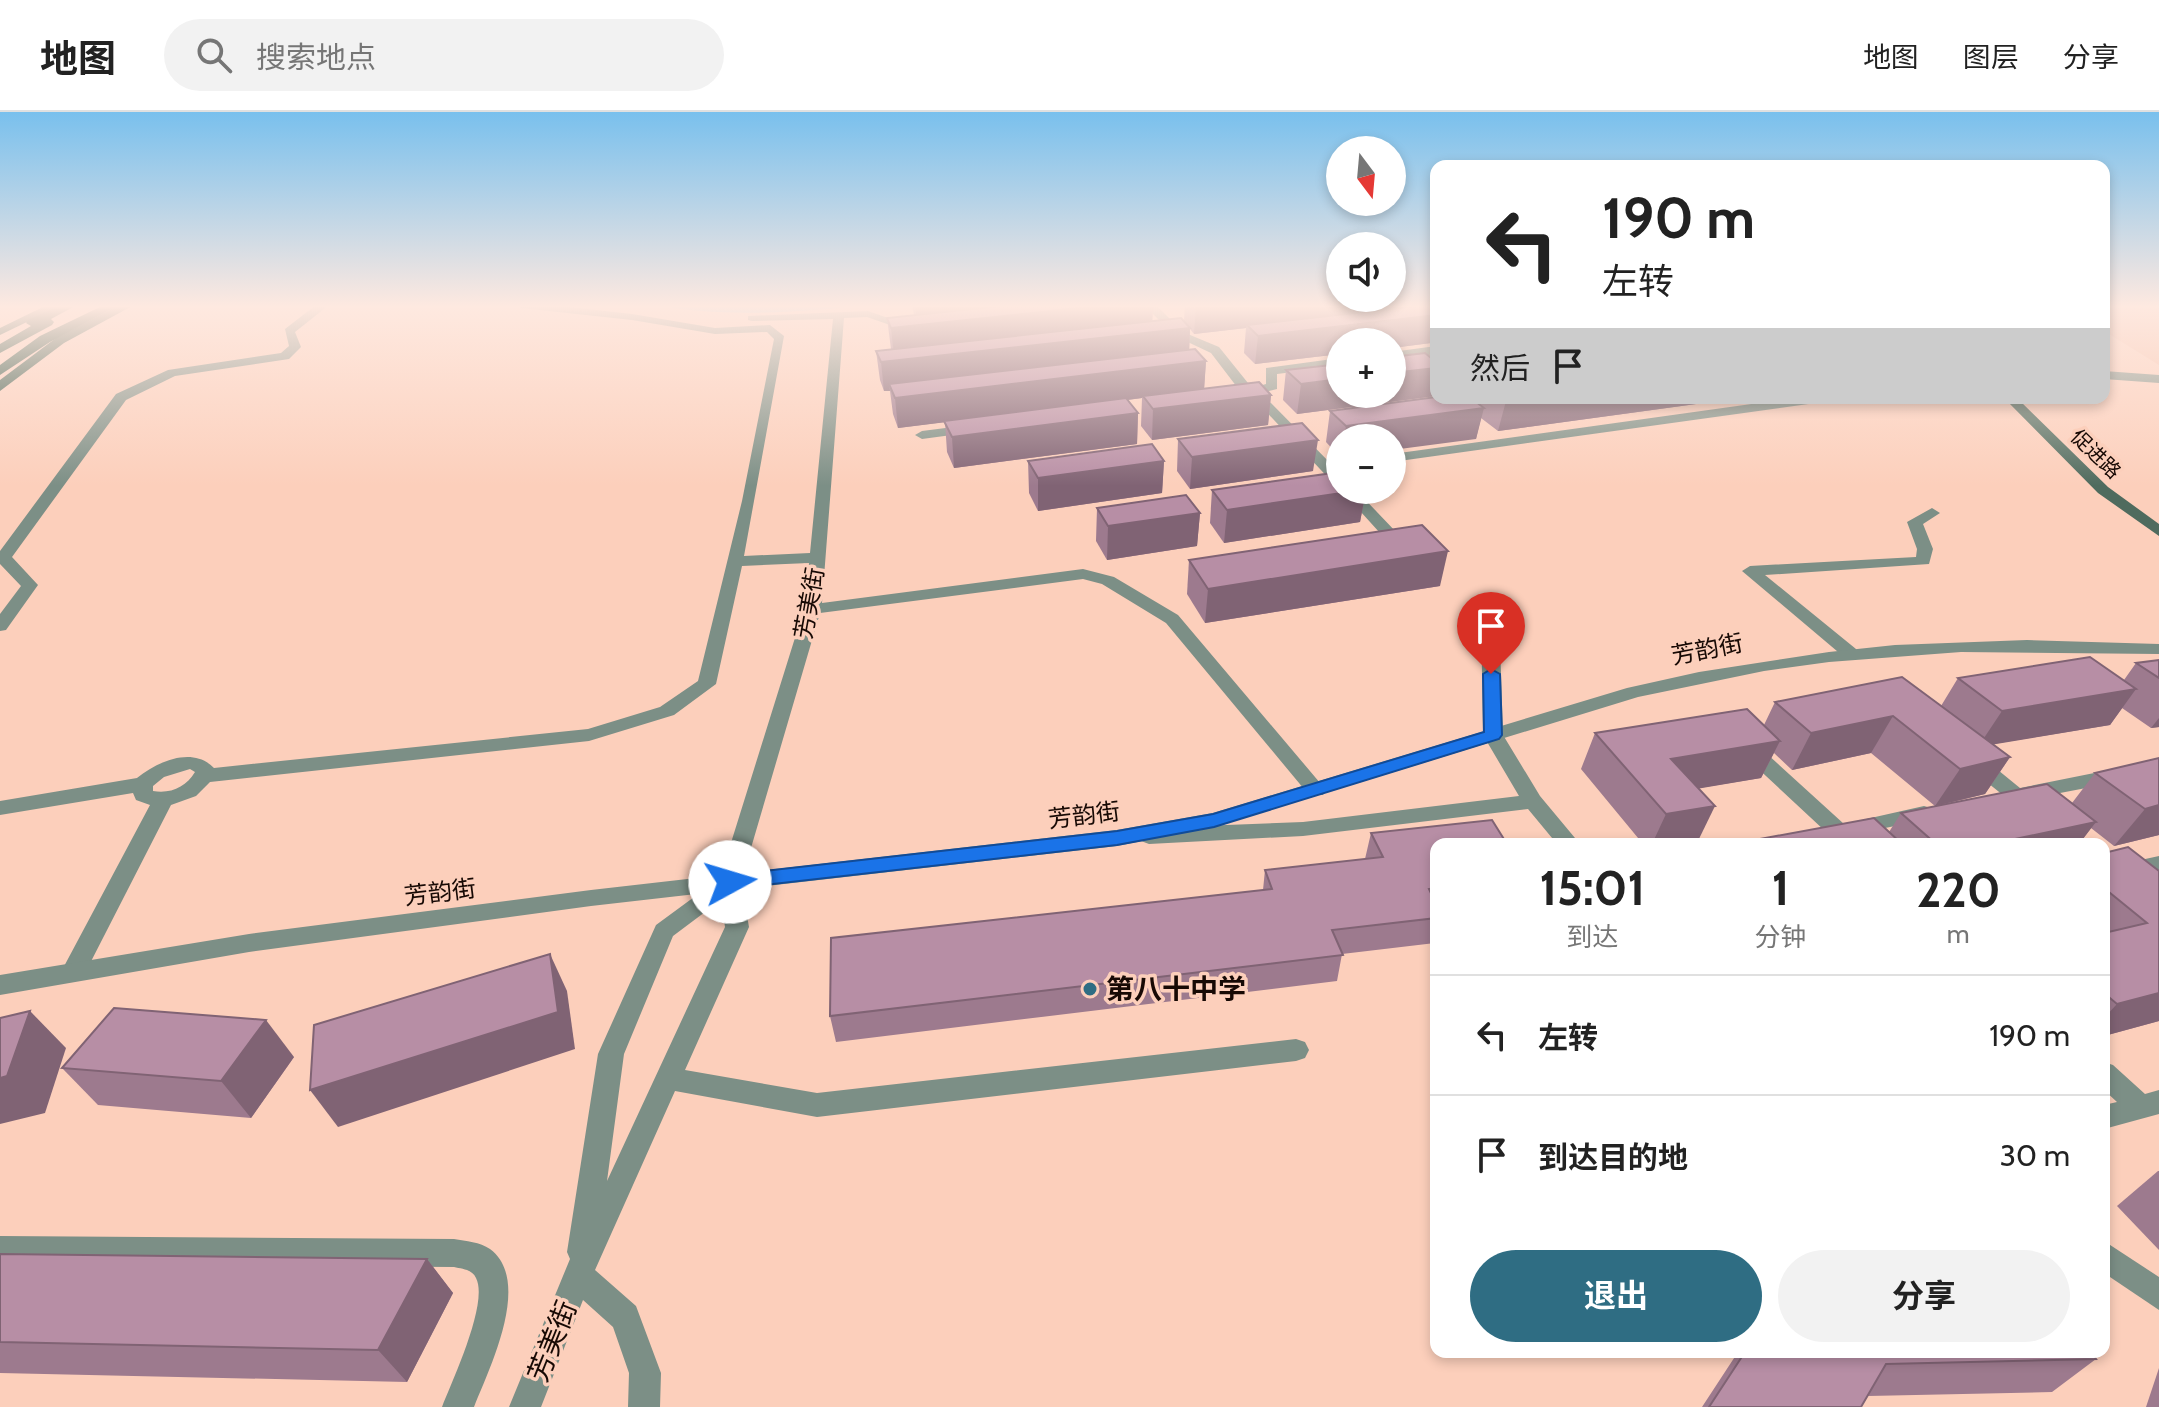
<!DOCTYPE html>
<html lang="zh">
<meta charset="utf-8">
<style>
:root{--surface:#fff;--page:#f2f2f2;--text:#222;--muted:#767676;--line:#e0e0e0;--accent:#2f6d83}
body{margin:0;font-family:Cabin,"Noto Sans SC",sans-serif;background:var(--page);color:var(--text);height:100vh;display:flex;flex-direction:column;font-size:30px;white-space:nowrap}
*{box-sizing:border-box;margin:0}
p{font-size:26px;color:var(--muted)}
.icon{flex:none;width:44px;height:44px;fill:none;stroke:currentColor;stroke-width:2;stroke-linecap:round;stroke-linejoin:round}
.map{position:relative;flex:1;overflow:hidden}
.sheet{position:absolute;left:1430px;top:726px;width:680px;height:520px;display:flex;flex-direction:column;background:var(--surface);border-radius:16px;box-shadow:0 4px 12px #0003}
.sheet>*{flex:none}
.banner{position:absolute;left:1430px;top:48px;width:680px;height:244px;border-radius:16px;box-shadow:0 4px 12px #0003;background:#fff;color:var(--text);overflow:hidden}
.needle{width:52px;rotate:164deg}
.controls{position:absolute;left:1326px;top:24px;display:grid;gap:16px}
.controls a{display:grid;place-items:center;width:80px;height:80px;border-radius:50%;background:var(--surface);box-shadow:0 4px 12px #0003;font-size:40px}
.pin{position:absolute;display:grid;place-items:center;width:68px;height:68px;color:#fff;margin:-82px -34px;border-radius:50% 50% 50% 0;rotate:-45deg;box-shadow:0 0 8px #0007}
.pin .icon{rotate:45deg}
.me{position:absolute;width:88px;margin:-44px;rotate:84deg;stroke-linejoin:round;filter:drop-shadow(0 0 6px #0008)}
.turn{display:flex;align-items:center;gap:28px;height:168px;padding:0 40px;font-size:36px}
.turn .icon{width:104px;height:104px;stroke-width:2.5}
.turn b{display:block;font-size:56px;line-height:68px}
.then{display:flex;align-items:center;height:76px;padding:0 40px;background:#0003;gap:16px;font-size:30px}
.eta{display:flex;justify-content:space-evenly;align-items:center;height:136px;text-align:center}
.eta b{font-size:48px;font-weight:700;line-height:56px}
.primary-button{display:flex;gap:16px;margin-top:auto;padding:16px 40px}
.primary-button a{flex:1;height:92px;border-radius:48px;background:var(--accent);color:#fff;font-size:32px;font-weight:700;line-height:92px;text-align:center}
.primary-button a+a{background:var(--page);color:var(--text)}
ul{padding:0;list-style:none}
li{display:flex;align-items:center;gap:24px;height:120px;padding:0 40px;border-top:2px solid var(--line)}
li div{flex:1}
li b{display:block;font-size:30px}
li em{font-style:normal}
header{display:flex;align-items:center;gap:48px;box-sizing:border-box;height:112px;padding:0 40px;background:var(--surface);border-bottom:2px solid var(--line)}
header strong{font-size:38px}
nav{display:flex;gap:44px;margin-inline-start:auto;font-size:28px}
.search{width:560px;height:72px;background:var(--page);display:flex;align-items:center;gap:20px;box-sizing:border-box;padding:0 28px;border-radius:44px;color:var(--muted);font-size:30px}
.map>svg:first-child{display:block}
</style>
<header>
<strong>地图</strong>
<div class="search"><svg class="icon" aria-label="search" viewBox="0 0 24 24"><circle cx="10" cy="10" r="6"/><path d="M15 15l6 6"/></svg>搜索地点</div>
<nav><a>地图</a><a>图层</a><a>分享</a></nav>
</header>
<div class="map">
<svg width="2159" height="1295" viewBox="0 0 2159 1295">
<rect width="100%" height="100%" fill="#fccfbb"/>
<polygon fill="#f6c2ac" points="2104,193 2159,193 2159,253 2104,219"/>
<path fill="#72d1f4" d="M 656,193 L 871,193 C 801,200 725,206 656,193 Z"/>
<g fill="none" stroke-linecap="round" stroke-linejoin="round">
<g fill="#7c8f86" fill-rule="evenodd">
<polygon points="316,193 329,193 295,220 301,235 289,247 175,264 126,288 12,445 38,473 6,518 0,519 0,502 21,474 0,452 0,439 116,282 168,258 281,241 289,234 285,217"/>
<path d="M 515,193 L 552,193 L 632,202 L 715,216 L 770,213 L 784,224 L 744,444 L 810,441 L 833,207 L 752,209 L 748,208 L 748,204 L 868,199 L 917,216 L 919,218 L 913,221 L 867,205 L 844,206 L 822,491 L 1083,457 L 1114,465 L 1178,503 L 1326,678 L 1323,683 L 1309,683 L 1166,511 L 1102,472 L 1083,467 L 820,501 L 741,770 L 749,815 L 685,958 L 817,981 L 1296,927 L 1305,930 L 1309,938 L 1305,946 L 1296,949 L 817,1005 L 675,979 L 595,1158 L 636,1194 L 661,1261 L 660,1295 L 628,1295 L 629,1261 L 613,1215 L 583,1188 L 541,1295 L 509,1295 L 570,1147 L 567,1140 L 598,942 L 656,813 L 720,766 L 804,497 L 809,451 L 742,454 L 716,572 L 674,603 L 589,629 L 210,670 L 196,684 L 171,693 L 82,867 L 73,870 L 64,867 L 61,860 L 150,693 L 136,688 L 133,681 L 0,703 L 0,689 L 137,666 C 158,649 193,634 214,656 L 588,617 L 660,595 L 698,569 L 742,389 L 774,227 L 767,220 L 715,222 L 632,208 L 521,196 ZM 190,657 L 195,660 C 186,675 171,682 153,679 L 153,674 L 164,665 ZM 721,788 L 725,815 L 607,1069 L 624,942 L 673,824 Z"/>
<polygon points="1144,193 1156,193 1183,220 1219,235 1252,276 1266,272 1266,256 1340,246 1340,254 1277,262 1277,277 1261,281 1340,361 1340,374 1335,373 1258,291 1249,284 1234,286 1234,280 1240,279 1211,241 1175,224"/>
<polygon points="1436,234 1436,242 1392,248 1392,240"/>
<polygon points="2104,259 2159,263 2159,271 2104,267"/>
<polygon points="1795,286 1829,286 1823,290 1392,350 1392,342"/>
<polygon points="2018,286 2035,286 2035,287 2029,291"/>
<polygon points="969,313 976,317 974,320 922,327 915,323 922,319"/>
<polygon points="1341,378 1356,378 1397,421 1397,427 1365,430 1365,424 1380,421"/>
<polygon points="1932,396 1940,401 1923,412 1933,437 1929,452 1765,463 1856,537 1859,541 1856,545 1844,545 1742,459 1750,454 1916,445 1917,437 1907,410"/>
<polygon points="1490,496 1499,501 1503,623 1540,684 1580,732 1557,732 1528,697 1303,724 1149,732 1141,729 1138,724 1141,719 1149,716 1303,710 1519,684 1483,623 1481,501"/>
<polygon points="1759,639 1766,641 1844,712 1924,694 1931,696 1935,701 1931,706 1924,708 1856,722 1864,732 1839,732 1752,651 1749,646"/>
<polygon points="1975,643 1982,645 2020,676 2159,648 2159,662 2034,686 2041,695 2038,700 2024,700 1968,655 1965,650"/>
<polygon points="2159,744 2159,760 2104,772 2104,756"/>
<polygon points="2104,950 2113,953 2145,982 2159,978 2159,1002 2104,1017 2104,993 2117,990 2104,978"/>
<path d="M 0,1124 L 454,1127 C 466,1129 480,1130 490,1137 C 533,1169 489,1257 474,1295 L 442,1295 C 452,1269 489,1191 476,1166 C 472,1157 462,1157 454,1155 L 0,1152 Z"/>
<polygon points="2104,1129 2159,1165 2159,1198 2104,1161"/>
</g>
<polygon fill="#7c8f86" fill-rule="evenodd" points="2027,528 2159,532 2159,542 1961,540 1829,550 1764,559 1638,585 1214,715 1117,734 591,794 249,840 0,883 0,863 249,822 591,778 1117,718 1213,701 1627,576 1699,560 1829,540 1895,533"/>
<polygon fill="#4f6b5e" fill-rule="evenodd" points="2004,286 2017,286 2108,375 2159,412 2159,424 2098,381"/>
<g fill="#2e5242" fill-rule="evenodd">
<polygon points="47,193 62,193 0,223 0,216"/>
<polygon points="119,193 134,193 64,231 0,279 0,268 56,226"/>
</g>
<g fill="#1e4736" fill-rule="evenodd">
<polygon points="61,193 77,193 51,207 54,210 52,213 0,241 0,232 31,214 26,211 28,208"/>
<polygon points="104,193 119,193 50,230 0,263 0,253 40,224"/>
</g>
</g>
<g fill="#9d7a8e">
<polygon points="912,193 1153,193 1152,209 1184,209 1185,193 1436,193 1436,284 1297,302 1283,288 1286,258 1429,245 1431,231 1392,236 1392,230 1340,230 1340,242 1255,252 1244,241 1246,216 1194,222 1190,217 1189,238 1206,249 1204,276 1271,283 1268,313 1152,328 1141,314 1142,286 1128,288 1138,301 1137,332 954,356 947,340 945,310 898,316 893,302 890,279 884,279 880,268 876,239 891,237 887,206 914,203"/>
<polygon points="1482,286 1740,286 1498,319 1481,306 1476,327 1340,326 1340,345 1326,330 1330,299 1480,293"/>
<polygon points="1178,327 1313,359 1190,377 1177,359"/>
<polygon points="1028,349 1164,349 1162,381 1038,399 1029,381"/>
<polygon points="1212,378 1366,378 1360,410 1224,431 1210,411"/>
<polygon points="1097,396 1200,401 1197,434 1107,448 1096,429"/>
<polygon points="1189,448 1440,474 1205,511 1187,482"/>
<polygon points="2159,548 2159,615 2151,616 2122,596 2110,613 1993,632 2010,645 1985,682 1937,694 2072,691 2095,661 2159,646 2159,723 2114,734 2091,716 2079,732 1733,732 1889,720 1901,701 1935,694 1871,641 1792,658 1774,641 1761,666 1699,676 1697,731 1643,732 1581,657 1595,621 1764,613 1775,590 1941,594 1958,566 2124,568 2136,551"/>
<polygon points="1371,721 1436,732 1436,827 1435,831 1342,842 1337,869 836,930 830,904 1263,778 1265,758 1365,747"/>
<polygon points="2104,741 2159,759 2159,909 2104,924"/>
<polygon points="294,945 251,1006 98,993 62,956"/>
<polygon points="2158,1059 2159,1059 2159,1138 2117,1094"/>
<polygon points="0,1142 427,1147 453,1181 407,1270 0,1261"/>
<polygon points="1738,1240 2091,1240 2096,1247 2052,1280 1868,1284 1861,1295 1702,1295"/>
<polygon points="2159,1256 2159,1295 2146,1295"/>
</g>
<g fill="#806374">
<polygon points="915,193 1057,193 917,208"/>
<polygon points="1107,193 1153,193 1152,216 894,244 891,216"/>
<polygon points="1204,193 1417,193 1416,197 1247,213 1246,216 1194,222 1196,194"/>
<polygon points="1436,203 1436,227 1433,224 1431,231 1392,236 1392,230 1340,230 1340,242 1255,252 1258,224"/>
<polygon points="1190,216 1189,244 889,272 890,279 884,279 881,250"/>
<polygon points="1206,249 1204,279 1143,284 1142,286 898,316 895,286"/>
<polygon points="1436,256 1436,284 1297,302 1301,272 1340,267 1340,282 1392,282 1392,261"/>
<polygon points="1271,283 1268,313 1152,328 1153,297"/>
<polygon points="1527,286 1740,286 1498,319 1506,289"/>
<polygon points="1484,296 1476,327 1392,338 1392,326 1344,326 1346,314"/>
<polygon points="1138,301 1137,332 954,356 952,325"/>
<polygon points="1318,328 1313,359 1190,377 1192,345"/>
<polygon points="1164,349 1162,381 1038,399 1038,366"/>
<polygon points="1366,378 1360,410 1224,431 1227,398"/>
<polygon points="1200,401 1197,434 1107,448 1108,414"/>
<polygon points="1448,439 1440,474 1205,511 1208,477"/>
<polygon points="2136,577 2110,613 1978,635 2002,599"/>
<polygon points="1893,604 1871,641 1792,658 1811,621"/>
<polygon points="2159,606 2159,615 2151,616"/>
<polygon points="1780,629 1761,666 1655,684 1671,647"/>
<polygon points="2010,645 1985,682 1935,694 1960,657"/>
<polygon points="2159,693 2159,723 2114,734 2145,697"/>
<polygon points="1715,694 1697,731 1652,732 1666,702"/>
<polygon points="2096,710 2079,732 1991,732"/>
<polygon points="550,842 567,879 575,937 338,1015 310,978"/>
<polygon points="2159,881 2159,909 2104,924 2104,906 2117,892"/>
<polygon points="30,899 66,936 45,1001 0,1012 0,966"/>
<polygon points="266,908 294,945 251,1006 221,969"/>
<polygon points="427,1147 453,1181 407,1270 378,1238"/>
</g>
<g fill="#b78ea5" stroke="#806374" stroke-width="2">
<polygon points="1010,193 1107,193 891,216 887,206"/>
<polygon points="1426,193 1436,193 1436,203 1258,224 1247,213"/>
<polygon points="1181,206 1190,216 881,250 876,239"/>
<polygon points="1195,237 1206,249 895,286 889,272"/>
<polygon points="1425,241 1436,250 1436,256 1392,261 1392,245"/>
<polygon points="1340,252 1340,267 1301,272 1286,258"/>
<polygon points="1259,270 1271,283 1153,297 1143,284"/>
<polygon points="1436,285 1471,286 1484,296 1346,314 1330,299"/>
<polygon points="1126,286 1138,301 952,325 944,309"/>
<polygon points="1502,286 1527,286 1506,289"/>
<polygon points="1302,311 1318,328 1192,345 1178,327"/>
<polygon points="1152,332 1164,349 1038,366 1028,349"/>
<polygon points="1340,360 1340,378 1362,378 1227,398 1212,378"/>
<polygon points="1186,383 1200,401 1108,414 1097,396"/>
<polygon points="1422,413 1448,439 1208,477 1189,448"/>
<polygon points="2090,545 2136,577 2002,599 1958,566"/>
<polygon points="2159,548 2159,566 2136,551"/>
<polygon points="1902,565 2010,645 1960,657 1893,604 1811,621 1775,590"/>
<polygon points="1747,597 1780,629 1671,647 1715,694 1666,702 1595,621"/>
<polygon points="2159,646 2159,693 2145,697 2095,661"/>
<polygon points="2047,672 2096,710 1991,732 1936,732 1901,701"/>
<polygon points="1874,706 1902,732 1733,732"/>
<polygon points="1492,708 1507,732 1436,732 1436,776 1429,777 1436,792 1436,806 1332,818 1343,843 830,904 831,826 1272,777 1265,758 1383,745 1371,721"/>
<polygon points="2128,735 2159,759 2159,881 2117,892 2104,881 2104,821 2147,811 2104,776 2104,741"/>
<polygon points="550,842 558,900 310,978 314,913"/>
<polygon points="114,896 266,908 221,969 62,956"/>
<polygon points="30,899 7,964 0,966 0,906"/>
<polygon points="0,1142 427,1147 378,1238 0,1230"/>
<polygon points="1745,1240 2091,1240 2096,1247 1886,1252 1861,1295 1709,1295"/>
</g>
<linearGradient id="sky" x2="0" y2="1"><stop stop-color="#79c0ed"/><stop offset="0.52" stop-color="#fee9e0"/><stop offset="1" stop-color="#fee9e0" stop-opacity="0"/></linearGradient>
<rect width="2159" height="374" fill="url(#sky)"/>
<polygon fill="#1a73e8" stroke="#114b97" stroke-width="2" points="1491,557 1500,562 1502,623 1499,627 1214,715 1117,733 730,777 722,775 719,770 722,765 730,763 1117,719 1213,702 1484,620 1483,562"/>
<circle fill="#2f6d83" stroke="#fccfbb" stroke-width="3" cx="1090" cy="877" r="8"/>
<g text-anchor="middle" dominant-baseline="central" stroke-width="7" stroke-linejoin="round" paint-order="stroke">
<g font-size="20" fill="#170904" stroke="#fccfbb">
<text transform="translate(2096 342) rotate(44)">促进路</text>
</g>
<g font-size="24" fill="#170904" stroke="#fccfbb">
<text transform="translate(809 491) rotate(-80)">芳美街</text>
<text transform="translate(1707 537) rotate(-11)">芳韵街</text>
<text transform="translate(1084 703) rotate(-7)">芳韵街</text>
<text transform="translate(440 780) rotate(-7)">芳韵街</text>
</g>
<g font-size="28" font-weight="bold" fill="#170904" stroke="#fccfbb" text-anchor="start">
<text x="1106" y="877">第八十中学</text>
</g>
<g font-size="28" fill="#170904" stroke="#fccfbb">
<text transform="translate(552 1229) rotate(-68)">芳美街</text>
</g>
</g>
</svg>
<div class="controls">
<a><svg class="needle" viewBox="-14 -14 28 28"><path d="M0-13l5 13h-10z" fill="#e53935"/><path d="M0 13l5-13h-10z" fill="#767676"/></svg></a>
<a><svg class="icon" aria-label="sound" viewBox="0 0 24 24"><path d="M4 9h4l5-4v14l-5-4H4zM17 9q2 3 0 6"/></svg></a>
<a>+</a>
<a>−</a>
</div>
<div class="pin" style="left:1491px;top:562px;background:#d93025"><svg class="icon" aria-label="arrive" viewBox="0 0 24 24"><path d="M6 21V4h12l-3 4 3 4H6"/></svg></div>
<svg class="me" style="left:730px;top:770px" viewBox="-20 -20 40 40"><circle r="19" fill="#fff"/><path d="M0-13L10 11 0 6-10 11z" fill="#1a73e8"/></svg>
<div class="banner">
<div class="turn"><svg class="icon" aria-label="left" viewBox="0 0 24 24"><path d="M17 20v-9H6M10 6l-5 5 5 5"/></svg><div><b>190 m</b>左转</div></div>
<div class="then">然后<svg class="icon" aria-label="arrive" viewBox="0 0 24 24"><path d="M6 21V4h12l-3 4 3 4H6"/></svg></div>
</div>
<section class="sheet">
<div class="eta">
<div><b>15:01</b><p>到达</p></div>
<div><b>1</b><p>分钟</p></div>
<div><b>220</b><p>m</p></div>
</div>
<ul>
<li><svg class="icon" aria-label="left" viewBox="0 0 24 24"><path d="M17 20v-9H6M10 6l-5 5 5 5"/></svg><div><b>左转</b></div><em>190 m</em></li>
<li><svg class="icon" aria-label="arrive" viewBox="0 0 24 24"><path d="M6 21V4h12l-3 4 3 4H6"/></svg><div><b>到达目的地</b></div><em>30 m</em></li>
</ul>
<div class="primary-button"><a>退出</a><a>分享</a></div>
</section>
</div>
